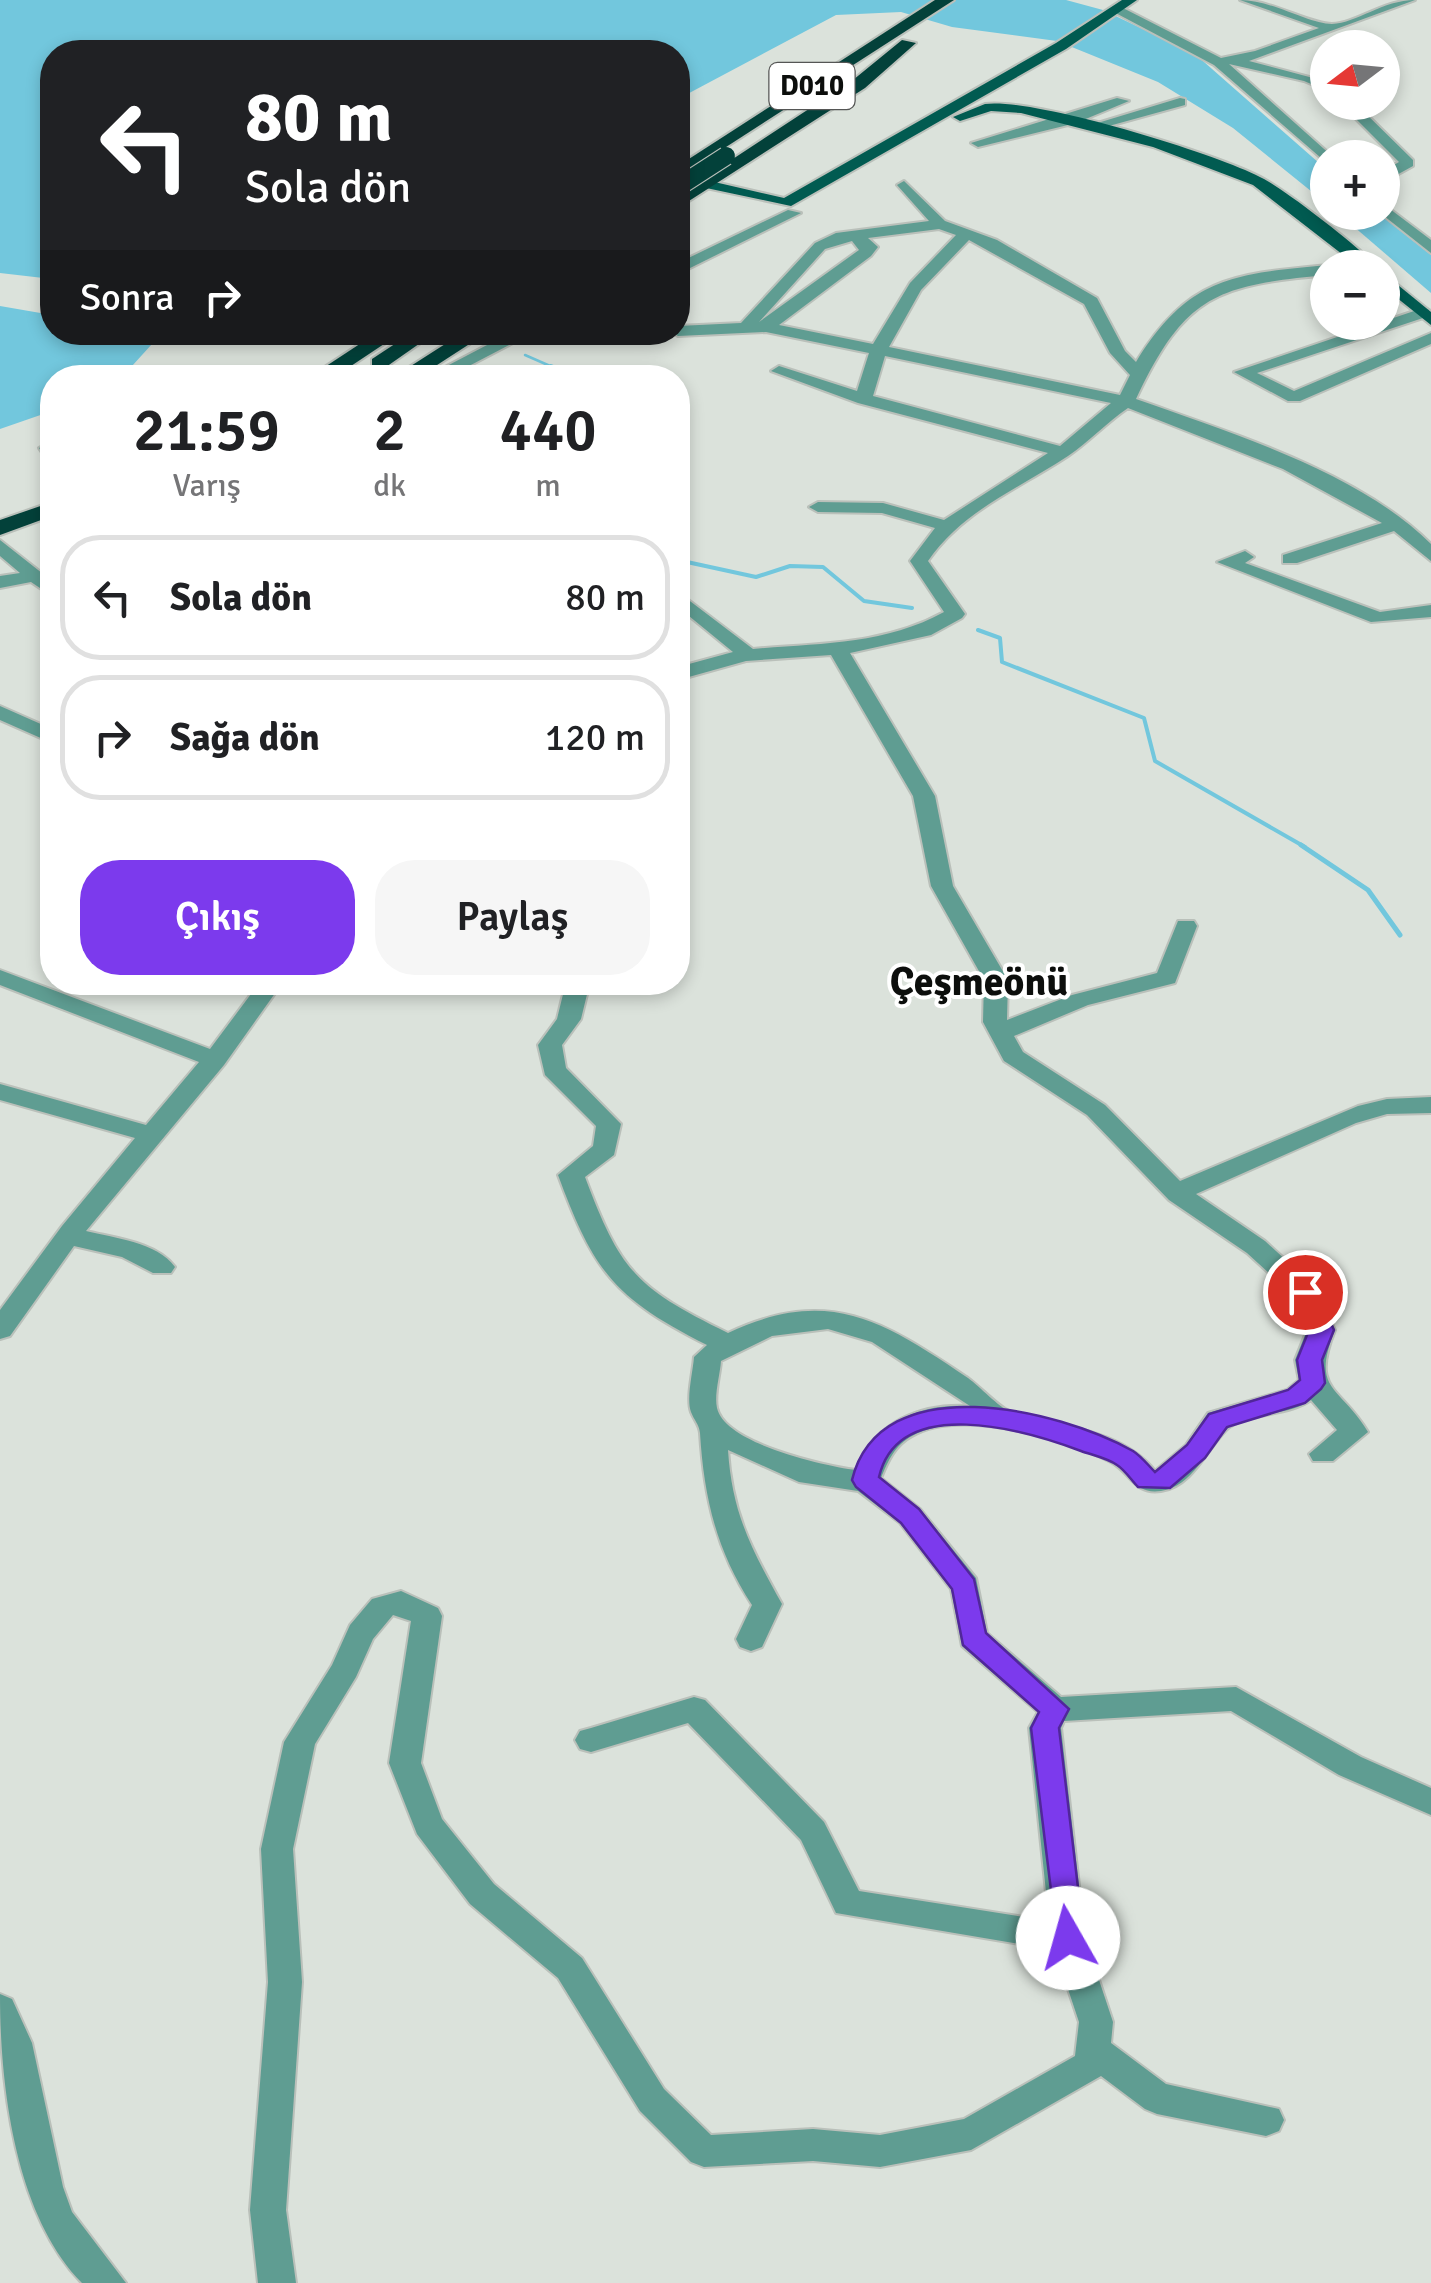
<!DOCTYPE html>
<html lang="tr">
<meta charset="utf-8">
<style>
:root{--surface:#fff;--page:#f6f6f6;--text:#202124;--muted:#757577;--line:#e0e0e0;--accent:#7c3aed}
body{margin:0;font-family:Signika,sans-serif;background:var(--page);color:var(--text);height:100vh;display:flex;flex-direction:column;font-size:38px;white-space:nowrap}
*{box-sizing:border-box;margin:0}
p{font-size:32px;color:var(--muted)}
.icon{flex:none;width:55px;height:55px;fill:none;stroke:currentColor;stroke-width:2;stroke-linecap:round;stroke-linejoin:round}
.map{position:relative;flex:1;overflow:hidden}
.details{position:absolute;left:40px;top:365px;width:650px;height:630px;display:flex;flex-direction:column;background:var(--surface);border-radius:40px;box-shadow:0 5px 15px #0003}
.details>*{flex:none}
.guide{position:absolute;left:40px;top:40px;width:650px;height:305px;border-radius:40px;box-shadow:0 5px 15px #0003;background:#202124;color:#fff;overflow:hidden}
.needle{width:65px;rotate:254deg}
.controls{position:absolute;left:1310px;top:30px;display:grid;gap:20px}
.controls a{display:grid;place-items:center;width:90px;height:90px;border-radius:50%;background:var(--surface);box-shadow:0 5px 15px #0003;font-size:50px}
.pin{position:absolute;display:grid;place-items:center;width:85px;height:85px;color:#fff;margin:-42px;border:5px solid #fff;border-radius:50%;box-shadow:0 2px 10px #0007}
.me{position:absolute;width:110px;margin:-55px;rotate:353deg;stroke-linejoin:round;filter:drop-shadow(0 0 8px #0008)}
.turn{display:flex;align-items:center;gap:35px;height:210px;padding:0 40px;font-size:45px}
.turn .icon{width:130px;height:130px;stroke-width:2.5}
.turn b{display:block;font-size:70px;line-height:85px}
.then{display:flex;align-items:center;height:95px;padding:0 40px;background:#0003;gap:20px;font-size:38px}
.eta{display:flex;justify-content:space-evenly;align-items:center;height:170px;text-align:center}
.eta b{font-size:60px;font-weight:600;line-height:70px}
.primary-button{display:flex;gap:20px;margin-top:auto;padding:20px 40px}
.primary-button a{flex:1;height:115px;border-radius:40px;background:var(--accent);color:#fff;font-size:40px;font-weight:600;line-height:115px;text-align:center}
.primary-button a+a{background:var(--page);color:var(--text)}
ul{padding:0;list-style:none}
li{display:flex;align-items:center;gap:30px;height:125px;margin:0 20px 15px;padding:0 20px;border:5px solid var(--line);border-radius:40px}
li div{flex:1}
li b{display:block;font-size:38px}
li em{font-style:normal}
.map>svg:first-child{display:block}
</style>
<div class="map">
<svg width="1431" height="2283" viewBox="0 0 1431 2283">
<rect width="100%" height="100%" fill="#dbe2db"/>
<g fill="#72c7dd">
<polygon points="0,0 1066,0 1103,10 1195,54 1327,170 1327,204 1233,128 1158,82 1057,41 952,27 901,12 836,15 678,99 678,52 52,52 52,279 0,273"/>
<polygon points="1338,213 1378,213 1431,255 1431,293"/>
<polygon points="0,306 52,315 52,332 162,333 122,377 52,378 52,411 0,429"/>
</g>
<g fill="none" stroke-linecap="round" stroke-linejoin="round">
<polyline stroke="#72c7dd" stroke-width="2.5" points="525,355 557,369"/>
<g stroke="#72c7dd" stroke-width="4">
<polyline points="551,366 579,378"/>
<polyline points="678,515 688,524 678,532"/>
<polyline points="678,552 687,562 756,577 790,566 823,567 864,601 912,608"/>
<polyline points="978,630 1000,638 1002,662 1144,718 1155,761 1305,847"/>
</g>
<polyline stroke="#72c7dd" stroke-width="5" points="1301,845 1368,890 1400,935"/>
<defs>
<g id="minor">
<path d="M 1240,0 C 1272,0 1309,24 1332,24 C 1357,23 1383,0 1415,0 L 1249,61 L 1328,82 L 1328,91 L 1304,81 L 1229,64 L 1333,157 L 1328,158 L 1328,164 L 1214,65 L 1110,10 L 1121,7 L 1221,58 L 1255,51 L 1319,28 Z"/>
<polygon points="1117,98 1129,101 1076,123 978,147 971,143"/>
<polygon points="1180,98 1185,99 1185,105 1098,129 1091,125"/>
<polygon points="1339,102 1354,102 1413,160 1413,166 1382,183 1382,172 1399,162"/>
<path d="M 904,181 L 945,221 L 997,240 L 1097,298 L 1125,351 L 1136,362 C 1189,276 1234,274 1328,265 L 1334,268 L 1328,268 L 1328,275 C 1216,285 1185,295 1136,399 C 1231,433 1359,472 1431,544 L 1431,561 L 1394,531 L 1297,563 L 1283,563 L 1283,555 L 1382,523 L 1283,469 L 1128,408 C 1107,422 1089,442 1068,456 C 1018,489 962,511 928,561 L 965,614 L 962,618 L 931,635 L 850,653 L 935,796 L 953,886 L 1008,980 L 1007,1020 L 1072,995 L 1157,973 L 1178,921 L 1194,921 L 1197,926 L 1175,983 L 1088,1005 L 1014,1036 L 1023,1052 L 1105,1105 L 1180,1181 L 1358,1106 L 1387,1099 L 1431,1097 L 1431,1113 L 1387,1114 L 1356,1123 L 1196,1194 L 1265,1241 L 1314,1286 L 1335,1330 C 1310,1392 1340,1385 1368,1432 L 1333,1461 L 1313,1461 L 1309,1454 L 1337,1430 L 1311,1400 C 1290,1416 1243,1413 1226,1430 C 1207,1449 1192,1487 1161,1491 C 1134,1495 1131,1473 1111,1462 C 1064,1438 960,1408 912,1436 C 895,1445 888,1461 881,1478 L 920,1509 L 976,1578 L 987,1633 L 1061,1697 L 1236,1687 L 1361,1757 L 1431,1788 L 1431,1815 L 1339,1775 L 1231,1711 L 1064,1721 L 1061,1728 L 1085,1938 L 1113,2022 L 1111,2043 L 1166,2084 L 1279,2109 L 1284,2120 L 1279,2131 L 1266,2136 L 1157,2114 L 1145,2109 L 1101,2076 L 971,2150 L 880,2167 L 813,2161 L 704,2167 L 691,2162 L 640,2111 L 558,1978 L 470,1904 L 417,1834 L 389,1763 L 411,1621 L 393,1615 L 373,1639 L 356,1677 L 315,1744 L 293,1849 L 302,1982 L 286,2210 L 296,2283 L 258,2283 L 250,2210 L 268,1982 L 261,1849 L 284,1742 L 332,1665 L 350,1625 L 372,1599 L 401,1591 L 438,1608 L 442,1616 L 421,1763 L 442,1819 L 494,1884 L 582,1958 L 664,2089 L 711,2135 L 813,2129 L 880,2135 L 964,2119 L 1075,2056 L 1079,2022 L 1055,1950 L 836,1913 L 801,1840 L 688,1723 L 591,1752 L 580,1749 L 575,1740 L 580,1731 L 591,1728 L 694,1697 L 705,1700 L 824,1822 L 859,1891 L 1049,1921 L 1029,1728 L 1038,1712 L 962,1646 L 951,1589 L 900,1523 L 858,1491 L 799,1482 L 728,1450 C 732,1514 752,1550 782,1604 L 762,1647 L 751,1651 L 740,1647 L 736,1639 L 752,1605 C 716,1550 704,1497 700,1433 C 699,1424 694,1420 691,1412 C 686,1398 693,1372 694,1357 L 707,1345 C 614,1298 594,1272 558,1175 L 593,1146 L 596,1126 L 545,1075 L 538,1045 L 557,1019 L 566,982 L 590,982 L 581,1019 L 562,1045 L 566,1068 L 621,1124 L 614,1155 L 585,1177 C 621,1273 637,1288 728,1333 C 830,1285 884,1322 968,1378 C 979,1386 1000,1408 1009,1411 C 1057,1426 1121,1429 1155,1471 L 1186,1445 L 1208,1413 L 1287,1390 L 1299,1380 L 1295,1360 L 1307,1330 L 1294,1296 L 1247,1253 L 1169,1200 L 1087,1115 L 1004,1061 L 983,1022 L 984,980 L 931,886 L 913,796 L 831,655 L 746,661 L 678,680 L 678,667 L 733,652 L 678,607 L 678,592 L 753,649 C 820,643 884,645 944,612 L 910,561 L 935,528 L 882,513 L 818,512 L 809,507 L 818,502 L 883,503 L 944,520 L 1048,453 L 858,403 L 771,371 L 779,366 L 857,391 L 869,353 L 766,332 L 678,336 L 671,332 L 678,332 L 678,326 L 741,323 L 815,243 L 836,233 L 929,221 L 897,185 ZM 939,229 L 956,235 L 910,283 L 873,344 L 779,325 L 871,256 L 878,247 L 868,238 ZM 969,240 L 1084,304 L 1110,353 L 1130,375 L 1120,395 L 889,347 L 921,290 ZM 852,241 L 859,250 L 759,322 L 825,249 ZM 885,356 L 1111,403 L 1060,446 L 873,396 ZM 828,1329 L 872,1342 L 970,1406 C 919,1403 876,1422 856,1470 C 825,1466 725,1444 717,1408 C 714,1395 720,1375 721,1361 L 772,1336 Z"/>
<polygon points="1382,203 1431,240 1431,253 1379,212"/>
<polygon points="788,210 801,213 678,274 678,263"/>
<polygon points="1423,308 1429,310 1429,316 1257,373 1294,391 1431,333 1431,344 1300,401 1288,401 1234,372"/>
<polygon points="512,332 534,332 446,378 424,378"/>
<path d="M 561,332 L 667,332 C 648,344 580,344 561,332 Z"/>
<polygon points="48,443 52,444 52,459 46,458 39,448"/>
<polygon points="0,540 52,581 52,596 31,582 0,588 0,576 20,573 0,556"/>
<polygon points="1245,551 1254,557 1245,563 1380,612 1431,605 1431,617 1371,622 1217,562"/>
<polygon points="0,706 52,729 52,743 0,720"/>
<path d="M 0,970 L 210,1049 L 260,982 L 283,982 L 224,1065 L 86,1231 C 114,1238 157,1242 175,1267 L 171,1273 L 153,1273 L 122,1257 L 74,1246 L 10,1336 L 0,1339 L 0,1310 L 62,1226 L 135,1138 L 0,1100 L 0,1084 L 146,1125 L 199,1062 L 0,985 Z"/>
<path d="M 0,1994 L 12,1999 L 32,2043 L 63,2187 L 72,2212 L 126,2283 L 82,2283 C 15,2215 0,2086 0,1994 Z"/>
</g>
<g id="major">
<polygon points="1122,0 1137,0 1066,49 791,206 678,182 680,174 784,198 1056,43"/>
<path d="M 985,104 C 1032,97 1219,154 1264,179 C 1292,195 1356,245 1379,268 L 1360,268 L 1253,185 L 1153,147 L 1021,113 L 991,111 L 960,121 L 953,117 Z"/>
<polygon points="1382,272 1431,312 1431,325 1382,286"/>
</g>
<g id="highway">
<polygon points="935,0 954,0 678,178 678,166"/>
<polygon points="902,40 916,43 865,88 678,208 678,195 853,80"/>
<polygon points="378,332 402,332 333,378 308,378"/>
<polygon points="413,332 436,332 386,367 372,367 372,359"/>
<polygon points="464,332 488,332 417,378 392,378"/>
<polygon points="52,502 52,516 0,535 0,520"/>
</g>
</defs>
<use href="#minor" stroke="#bac0ba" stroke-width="4"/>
<use href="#major" stroke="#bac0ba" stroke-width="4"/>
<use href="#highway" stroke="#bac0ba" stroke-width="4"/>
<use href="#minor" fill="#5f9d92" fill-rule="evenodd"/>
<use href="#major" fill="#015b51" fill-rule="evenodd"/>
<use href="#highway" fill="#03413a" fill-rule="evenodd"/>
<defs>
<polyline id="highway-bridge" points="678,187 726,156"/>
</defs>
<use href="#highway-bridge" stroke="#bac0ba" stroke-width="20" stroke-linecap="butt"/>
<use href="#highway-bridge" stroke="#03413a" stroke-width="18"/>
</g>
<path fill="#7c3aed" stroke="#51269a" stroke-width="2.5" d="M 1305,1283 L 1317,1292 L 1334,1330 L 1322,1360 L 1325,1383 L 1321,1389 L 1305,1403 L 1227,1427 L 1205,1458 L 1170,1488 L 1138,1487 C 1132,1481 1125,1470 1117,1465 C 1107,1458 1092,1455 1081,1451 C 1025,1430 899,1393 879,1477 L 919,1509 L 974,1579 L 986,1633 L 1069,1709 L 1059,1728 L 1084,1938 L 1079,1947 L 1068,1951 L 1058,1947 L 1031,1728 L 1039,1712 L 963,1645 L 952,1589 L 901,1523 L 856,1487 L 852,1480 C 880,1366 1058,1409 1133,1451 C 1141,1456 1148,1465 1155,1472 L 1187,1445 L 1209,1414 L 1288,1390 L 1300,1380 L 1297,1360 L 1309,1330 L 1293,1292 Z"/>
<g text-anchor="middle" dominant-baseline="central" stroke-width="8" stroke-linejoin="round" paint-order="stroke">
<rect fill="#fff" stroke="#555655" stroke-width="2.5" x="769.5" y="63" width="85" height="46" rx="8"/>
<g font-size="28" font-weight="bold" fill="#0c0e0c">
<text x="812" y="86">D010</text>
</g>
<g font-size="40" font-weight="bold" fill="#0c0e0c" stroke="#fff">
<text x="979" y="982">Çeşmeönü</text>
</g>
</g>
</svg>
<div class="controls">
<a><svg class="needle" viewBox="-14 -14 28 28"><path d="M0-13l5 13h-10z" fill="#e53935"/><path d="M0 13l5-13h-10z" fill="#757577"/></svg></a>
<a>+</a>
<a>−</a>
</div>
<div class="pin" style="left:1305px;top:1292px;background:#d93025"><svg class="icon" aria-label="arrive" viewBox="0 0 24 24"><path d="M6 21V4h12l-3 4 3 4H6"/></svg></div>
<svg class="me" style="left:1068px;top:1938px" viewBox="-20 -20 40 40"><circle r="19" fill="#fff"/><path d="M0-13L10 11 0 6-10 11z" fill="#7c3aed"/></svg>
<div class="guide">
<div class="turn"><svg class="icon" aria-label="left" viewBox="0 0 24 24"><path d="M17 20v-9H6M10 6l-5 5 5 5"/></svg><div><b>80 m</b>Sola dön</div></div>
<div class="then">Sonra<svg class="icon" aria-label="right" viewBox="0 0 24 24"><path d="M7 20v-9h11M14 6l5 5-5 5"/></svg></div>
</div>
<section class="details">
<div class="eta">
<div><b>21:59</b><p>Varış</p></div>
<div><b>2</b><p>dk</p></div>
<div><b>440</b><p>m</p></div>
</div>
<ul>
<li><svg class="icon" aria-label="left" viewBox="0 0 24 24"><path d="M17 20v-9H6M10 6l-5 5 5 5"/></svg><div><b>Sola dön</b></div><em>80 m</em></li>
<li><svg class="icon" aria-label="right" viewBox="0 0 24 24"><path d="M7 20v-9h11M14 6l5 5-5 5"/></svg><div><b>Sağa dön</b></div><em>120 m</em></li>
</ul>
<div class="primary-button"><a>Çıkış</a><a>Paylaş</a></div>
</section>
</div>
